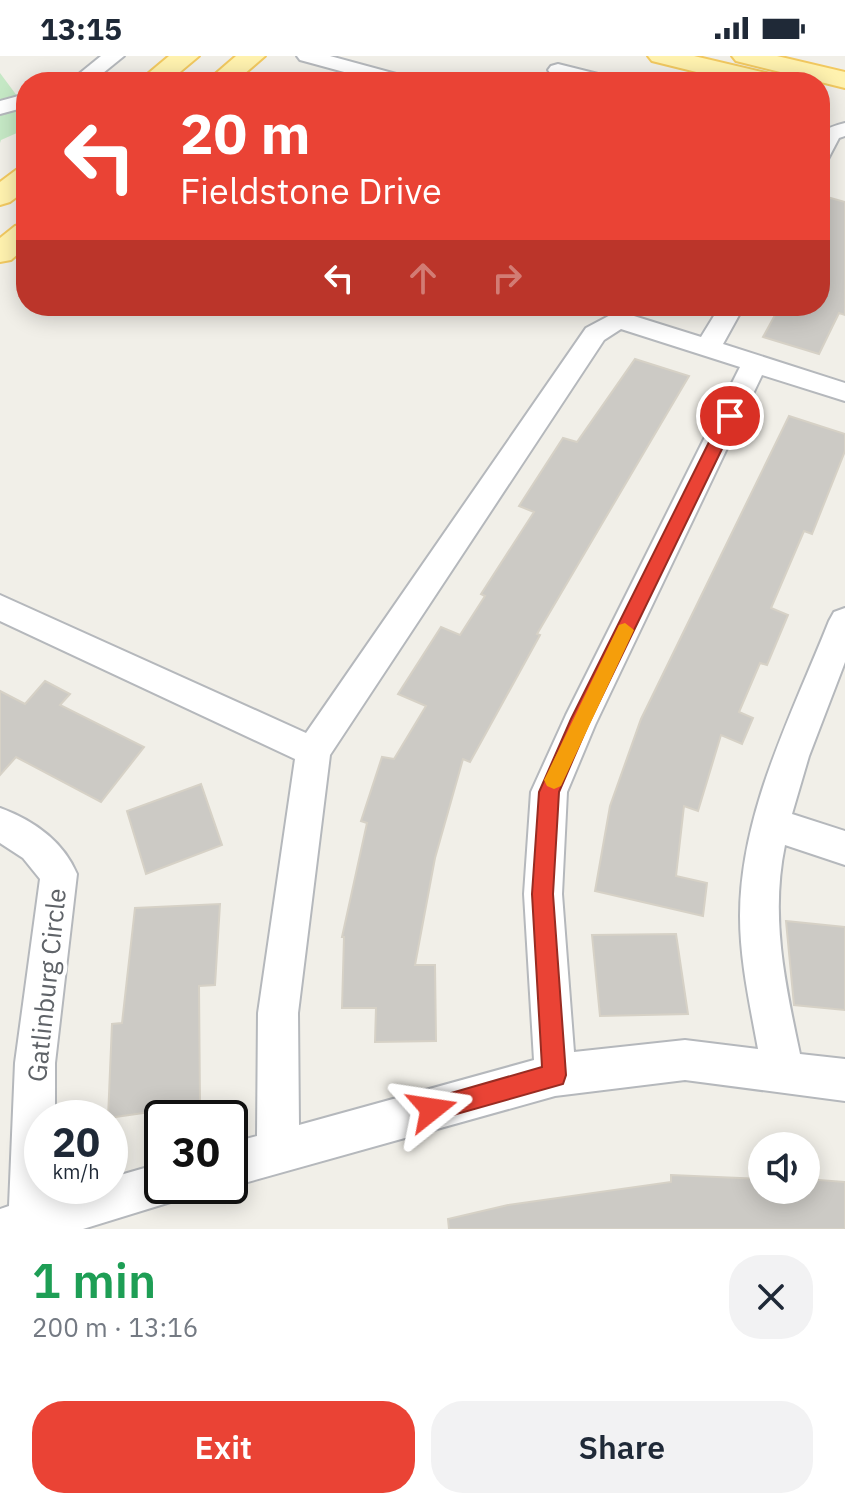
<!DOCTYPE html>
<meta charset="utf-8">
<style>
:root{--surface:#fff;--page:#f2f2f3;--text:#1f2937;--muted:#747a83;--accent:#ea4335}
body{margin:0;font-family:"IBM Plex Sans",sans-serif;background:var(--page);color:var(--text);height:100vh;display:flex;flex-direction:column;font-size:30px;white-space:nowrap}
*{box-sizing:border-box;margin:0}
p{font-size:26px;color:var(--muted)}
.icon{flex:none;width:44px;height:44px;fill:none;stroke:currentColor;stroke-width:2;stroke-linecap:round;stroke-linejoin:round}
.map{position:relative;height:1173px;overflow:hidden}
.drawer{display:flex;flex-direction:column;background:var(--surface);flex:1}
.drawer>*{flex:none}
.hud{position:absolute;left:16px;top:16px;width:814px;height:244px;border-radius:32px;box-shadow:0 4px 20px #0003;background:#ea4335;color:#fff;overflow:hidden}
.tools{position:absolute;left:748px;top:1076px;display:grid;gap:16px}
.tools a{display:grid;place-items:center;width:72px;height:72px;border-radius:50%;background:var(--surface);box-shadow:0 4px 20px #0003;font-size:40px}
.speed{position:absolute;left:24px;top:1044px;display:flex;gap:16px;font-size:40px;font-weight:700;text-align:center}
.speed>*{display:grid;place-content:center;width:104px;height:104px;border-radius:50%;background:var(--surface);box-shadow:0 4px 20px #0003;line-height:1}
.speed small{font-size:20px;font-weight:400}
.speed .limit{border:4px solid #111;border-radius:12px;background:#fff;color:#111}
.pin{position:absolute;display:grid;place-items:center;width:68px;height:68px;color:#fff;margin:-34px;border:4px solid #fff;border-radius:50%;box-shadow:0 2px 8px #0007}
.me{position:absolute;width:88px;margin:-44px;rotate:75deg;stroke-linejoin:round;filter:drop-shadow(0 0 6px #0008)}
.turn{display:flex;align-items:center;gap:28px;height:168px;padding:0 32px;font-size:36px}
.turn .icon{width:104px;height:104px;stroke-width:2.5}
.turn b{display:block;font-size:56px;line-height:68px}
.lanes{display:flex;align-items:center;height:76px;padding:0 32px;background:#0003;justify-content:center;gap:40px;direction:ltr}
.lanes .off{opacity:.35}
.round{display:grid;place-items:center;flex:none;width:84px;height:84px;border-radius:32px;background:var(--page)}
.head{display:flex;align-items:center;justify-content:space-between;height:136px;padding:0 32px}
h1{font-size:48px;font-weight:600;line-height:60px;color:#1e9e55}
.primary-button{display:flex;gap:16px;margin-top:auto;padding:16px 32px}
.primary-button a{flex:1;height:92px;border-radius:32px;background:var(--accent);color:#fff;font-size:32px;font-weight:600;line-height:92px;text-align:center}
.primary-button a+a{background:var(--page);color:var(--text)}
.status{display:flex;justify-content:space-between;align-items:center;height:56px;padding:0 40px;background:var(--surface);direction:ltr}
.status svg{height:22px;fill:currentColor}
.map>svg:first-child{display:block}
</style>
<div class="status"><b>13:15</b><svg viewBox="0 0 49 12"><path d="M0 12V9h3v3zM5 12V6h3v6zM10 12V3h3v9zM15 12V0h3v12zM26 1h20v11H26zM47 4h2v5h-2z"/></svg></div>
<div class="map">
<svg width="845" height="1173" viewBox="0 0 845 1173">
<rect width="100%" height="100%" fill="#f1efe8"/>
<polygon fill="#c5e8c5" points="0,17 26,52 26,73 1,84 0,87"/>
<g fill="#cccac5" stroke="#d6d1c6" stroke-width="2">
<polygon points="820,139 845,146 845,259 839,257 819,298 763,281 780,250 820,250"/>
<polygon points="635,303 689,320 537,578 540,579 470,706 463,703 435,802 415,909 435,909 436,985 375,986 376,952 342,952 344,881 342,881 367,767 361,765 382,701 394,703 426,650 398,638 441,571 460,579 485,540 481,538 534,456 519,450 563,382 577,386"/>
<polygon points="789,360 845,378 845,395 812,478 804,475 771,552 788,559 767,609 760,607 739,656 753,662 742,688 721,679 698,755 684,750 676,820 707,827 703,860 595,835 610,750 641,663"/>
<polygon points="45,625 70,638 60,649 144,691 101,746 16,701 0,719 0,635 25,648"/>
<polygon points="201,728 222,789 146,818 127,755"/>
<polygon points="220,848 215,929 199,930 200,1049 108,1062 112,968 122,967 135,852"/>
<polygon points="786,865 845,871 845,954 794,949"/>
<polygon points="676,878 688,958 600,960 592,879"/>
<polygon points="671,1119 762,1123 762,1134 806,1134 806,1123 845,1126 845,1173 449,1173 448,1163 508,1149 671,1126"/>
</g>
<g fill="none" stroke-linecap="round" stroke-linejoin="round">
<defs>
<g id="minor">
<polygon points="101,0 124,0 92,26 69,26"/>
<polygon points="297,0 330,0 411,22 414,26 381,26 300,4"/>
<polygon points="558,8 614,22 617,26 583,26 551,18 548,14 551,10"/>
<polygon points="26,38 26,51 0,58 0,45"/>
<path d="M 845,67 L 845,80 L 839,82 L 828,103 L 820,104 C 820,78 817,74 845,67 Z"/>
<path d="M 720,250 L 744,250 L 723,288 L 845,327 L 845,345 L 762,319 L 595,669 L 567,736 L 562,838 L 574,996 L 685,984 L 758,993 C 750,949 740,905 740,860 C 740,757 792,658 829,565 L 834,556 L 845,552 L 845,606 L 809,700 L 792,758 L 845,775 L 845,809 L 785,789 C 770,860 785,928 800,998 L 845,1003 L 845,1045 L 685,1024 L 555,1040 L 230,1131 L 229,1130 L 230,1087 L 257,1080 L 258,957 L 295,703 L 0,565 L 0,539 L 306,677 L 586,272 L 618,255 L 701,281 ZM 621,273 L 740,311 L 566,659 L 531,736 L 524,838 L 534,1004 L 299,1069 L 298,957 L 330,699 L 604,284 Z"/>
<path d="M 0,752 C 33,764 63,785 77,818 L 55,1007 L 55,1062 L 42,1062 L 42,1130 L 54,1130 L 54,1137 L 80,1130 L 110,1130 L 110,1122 L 162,1107 L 162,1130 L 183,1130 L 177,1144 L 83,1173 L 0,1173 L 0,1153 L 9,1150 L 15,1007 L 40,823 L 23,802 L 0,787 Z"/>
</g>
<g id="major">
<polygon points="169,0 199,0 168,26 138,26"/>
<polygon points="236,0 265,0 235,26 206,26"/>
<polygon points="648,0 694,0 779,20 783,26 737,26 652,5"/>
<polygon points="732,0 777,0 845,16 845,32 736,5"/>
<polygon points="26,111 26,134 10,146 0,149 0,126 16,114"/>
<polygon points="26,167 26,191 11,204 0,206 0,182 15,170"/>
</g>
</defs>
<use href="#minor" stroke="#b5b8bc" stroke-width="4"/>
<use href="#major" stroke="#f2c960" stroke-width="4"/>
<use href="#minor" fill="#fff" fill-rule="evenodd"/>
<use href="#major" fill="#fff2af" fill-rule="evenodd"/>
</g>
<polygon fill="#ea4335" stroke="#982c22" stroke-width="2" points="730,354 738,360 588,669 559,736 553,838 566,1019 563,1028 432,1065 423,1061 420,1053 423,1045 542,1011 532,838 539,736 571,663 722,360"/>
<polygon fill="#f59e0b" points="625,567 634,574 561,730 554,733 547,730 544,724 547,718 619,569"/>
<g text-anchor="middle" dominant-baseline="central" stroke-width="8" stroke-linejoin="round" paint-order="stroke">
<g font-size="26" fill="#5f6368" stroke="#fff">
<text transform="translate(46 929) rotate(-84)">Gatlinburg Circle</text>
</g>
</g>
</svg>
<div class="tools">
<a><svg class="icon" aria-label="sound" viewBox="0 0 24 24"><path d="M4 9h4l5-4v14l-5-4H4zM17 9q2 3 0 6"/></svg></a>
</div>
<div class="speed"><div>20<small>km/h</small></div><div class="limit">30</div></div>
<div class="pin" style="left:730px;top:360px;background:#d93025"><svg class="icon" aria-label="arrive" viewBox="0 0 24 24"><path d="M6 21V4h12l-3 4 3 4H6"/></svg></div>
<svg class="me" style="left:432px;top:1053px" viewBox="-20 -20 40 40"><path d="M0-17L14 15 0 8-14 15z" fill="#ea4335" stroke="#fff" stroke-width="4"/></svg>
<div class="hud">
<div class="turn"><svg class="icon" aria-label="left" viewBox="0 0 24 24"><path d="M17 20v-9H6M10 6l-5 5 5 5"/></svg><div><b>20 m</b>Fieldstone Drive</div></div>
<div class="lanes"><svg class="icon" aria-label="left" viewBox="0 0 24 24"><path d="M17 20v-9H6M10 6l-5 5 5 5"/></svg><svg class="icon off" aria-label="ahead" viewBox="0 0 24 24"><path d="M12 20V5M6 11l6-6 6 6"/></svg><svg class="icon off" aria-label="right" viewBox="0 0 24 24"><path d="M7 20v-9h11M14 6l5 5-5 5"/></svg></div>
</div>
</div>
<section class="drawer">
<div class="head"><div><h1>1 min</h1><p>200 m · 13:16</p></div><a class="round"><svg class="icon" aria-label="close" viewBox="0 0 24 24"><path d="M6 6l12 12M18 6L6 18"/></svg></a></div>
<div class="primary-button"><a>Exit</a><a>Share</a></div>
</section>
